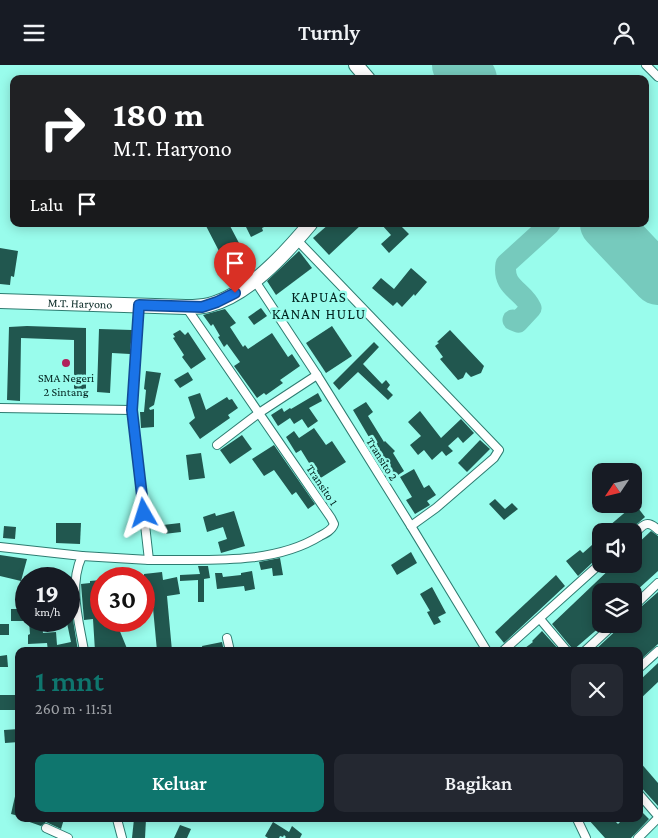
<!DOCTYPE html>
<html lang="id">
<meta charset="utf-8">
<style>
:root{--surface:#171b24;--page:#242831;--text:#f1f3f6;--muted:#9ea1a6;--accent:#0f766e}
body{margin:0;font-family:"Crimson Pro",serif;background:var(--page);color:var(--text);height:100vh;display:flex;flex-direction:column;font-size:19px;white-space:nowrap}
*{box-sizing:border-box;margin:0}
p{font-size:16px;color:var(--muted)}
.icon{flex:none;width:28px;height:28px;fill:none;stroke:currentColor;stroke-width:2;stroke-linecap:round;stroke-linejoin:round}
.map{position:relative;flex:1;overflow:hidden}
.sheet{position:absolute;left:15px;top:582px;width:628px;height:175px;display:flex;flex-direction:column;background:var(--surface);border-radius:10px;box-shadow:0 2px 12px #0003}
.sheet>*{flex:none}
.hud{position:absolute;left:10px;top:10px;width:639px;height:152px;border-radius:10px;box-shadow:0 2px 12px #0003;background:#202124;color:#fff;overflow:hidden}
.needle{width:32px;rotate:235deg}
.fabs{position:absolute;left:592px;top:398px;display:grid;gap:10px}
.fabs a{display:grid;place-items:center;width:50px;height:50px;border-radius:10px;background:var(--surface);box-shadow:0 2px 12px #0003;font-size:25px}
.speed{position:absolute;left:15px;top:502px;display:flex;gap:10px;font-size:25px;font-weight:700;text-align:center}
.speed>*{display:grid;place-content:center;width:65px;height:65px;border-radius:50%;background:var(--surface);box-shadow:0 2px 12px #0003;line-height:1}
.speed small{font-size:12px;font-weight:400}
.speed .limit{border:8px solid #d22;background:#fff;color:#111}
.pin{position:absolute;display:grid;place-items:center;width:42px;height:42px;color:#fff;margin:-51px -21px;border-radius:50% 50% 50% 0;rotate:-45deg;box-shadow:0 0 5px #0007}
.pin .icon{rotate:45deg}
.me{position:absolute;width:55px;margin:-28px;rotate:354deg;stroke-linejoin:round;filter:drop-shadow(0 0 4px #0008)}
.turn{display:flex;align-items:center;gap:18px;height:105px;padding:0 20px;font-size:22px}
.turn .icon{width:65px;height:65px;stroke-width:2.5}
.turn b{display:block;font-size:35px;line-height:42px}
.then{display:flex;align-items:center;height:48px;padding:0 20px;background:#0003;gap:10px;font-size:19px}
.round{display:grid;place-items:center;flex:none;width:52px;height:52px;border-radius:10px;background:var(--page)}
.overview{display:flex;align-items:center;justify-content:space-between;height:85px;padding:0 20px}
h1{font-size:30px;font-weight:600;line-height:38px;color:var(--accent)}
.button{display:flex;gap:10px;margin-top:auto;padding:10px 20px}
.button a{flex:1;height:58px;border-radius:10px;background:var(--accent);color:#fff;font-size:20px;font-weight:600;line-height:58px;text-align:center}
.button a+a{background:var(--page);color:var(--text)}
header{display:flex;justify-content:space-between;align-items:center;height:65px;padding:0 20px;background:var(--surface);font-size:22px;font-weight:600}
.map>svg:first-child{display:block}
</style>
<header><svg class="icon" aria-label="menu" viewBox="0 0 24 24"><path d="M4 6h16M4 12h16M4 18h16"/></svg>Turnly<svg class="icon" aria-label="person" viewBox="0 0 24 24"><circle cx="12" cy="8" r="4"/><path d="M4 21q1-7 8-7t8 7"/></svg></header>
<div class="map">
<svg width="658" height="773" viewBox="0 0 658 773">
<rect width="100%" height="100%" fill="#99fcec"/>
<g fill="none" stroke-linecap="round" stroke-linejoin="round">
<path stroke="#76cabd" stroke-width="21" d="M 513,255 L 518,257 L 531,243 C 523,225 502,223 506,199 L 550,159"/>
<g stroke="#76cabd" stroke-width="52">
<polyline points="458,0 471,14"/>
<polyline points="606,159 658,214"/>
</g>
</g>
<g fill="#21574f">
<polygon points="205,159 229,159 239,178 230,183 233,188 226,192 223,187 220,188"/>
<polygon points="252,159 270,159 262,163 263,166 251,172 246,162"/>
<polygon points="329,159 362,159 329,190 313,173"/>
<polygon points="381,159 399,159 409,169 389,188 381,179 391,170"/>
<polygon points="0,183 18,186 14,212 11,211 10,220 0,219"/>
<polygon points="299,186 312,203 276,230 267,216"/>
<polygon points="411,203 427,217 415,231 414,229 402,242 397,237 393,241 372,223 381,213 394,224"/>
<polygon points="261,243 267,251 254,260 248,252"/>
<polygon points="225,244 236,258 230,262 243,282 245,280 248,284 272,268 288,292 292,289 300,301 280,315 283,318 266,330 264,328 257,333 234,301 240,297 227,279 224,282 218,272 220,271 213,259 211,261 203,250"/>
<polygon points="27,261 86,263 86,327 74,326 74,275 21,273 20,336 7,335 9,262"/>
<polygon points="332,261 352,291 326,308 306,278"/>
<polygon points="99,264 132,265 130,289 112,288 110,328 97,327"/>
<polygon points="180,265 185,270 188,267 206,294 191,304 182,292 184,290 173,273 175,272 173,269"/>
<polygon points="450,265 484,301 481,308 471,312 466,307 463,313 458,315 440,294 443,292 435,281 439,278 437,277"/>
<polygon points="374,277 379,282 363,299 382,319 386,315 390,320 387,324 393,330 388,335 358,307 339,325 333,318"/>
<polygon points="146,306 161,308 154,340 149,343 150,345 154,344 154,362 141,363 140,347 144,347 146,325 144,324"/>
<polygon points="188,307 193,315 180,323 174,315"/>
<polygon points="200,328 206,345 227,332 229,335 232,334 238,343 228,350 230,353 200,374 189,358 195,353 188,332"/>
<polygon points="318,328 322,336 309,343 318,356 308,363 302,354 294,359 290,353 278,361 271,350 282,343 284,347 290,343 291,344"/>
<polygon points="366,337 373,347 368,351 384,377 385,376 395,386 393,388 404,406 395,412 385,396 383,397 374,387 376,384 353,345"/>
<polygon points="420,346 441,373 461,354 474,368 463,378 458,372 448,381 453,386 446,391 442,386 432,395 424,385 418,390 410,380 421,371 408,357"/>
<polygon points="314,363 326,380 332,376 346,397 319,414 301,385 296,388 286,372 294,366 299,373"/>
<polygon points="242,370 252,384 230,399 220,385"/>
<polygon points="480,375 490,384 467,407 458,398"/>
<polygon points="274,380 315,439 308,444 296,427 292,430 274,405 264,411 252,394"/>
<polygon points="201,388 205,413 189,415 186,390"/>
<polygon points="414,404 424,423 429,420 436,430 427,436 430,440 415,449 406,435 412,432 400,412"/>
<polygon points="495,434 505,444 512,438 518,444 504,455 489,439"/>
<polygon points="635,439 645,452 629,466 603,466"/>
<polygon points="234,446 245,481 221,488 218,477 227,474 223,462 207,467 203,452 215,448 216,451"/>
<polygon points="56,458 81,458 80,479 56,478"/>
<polygon points="180,458 181,467 164,469 163,460"/>
<polygon points="4,461 16,462 15,474 3,473"/>
<polygon points="651,466 658,471 658,506 636,526 601,526 601,561 572,586 571,582 552,559 615,499 634,499 634,482"/>
<polygon points="601,472 601,492 593,497 578,511 566,496 580,485 583,488"/>
<polygon points="411,487 417,498 397,510 391,500"/>
<polygon points="0,490 27,494 21,516 0,511"/>
<polygon points="280,493 283,510 273,511 272,503 261,505 259,497"/>
<polygon points="198,501 208,501 210,513 204,514 204,537 198,537 198,515 180,516 180,510 200,509"/>
<polygon points="252,506 255,524 245,526 244,521 217,524 215,508 222,508 223,512 241,510 241,508"/>
<polygon points="162,507 163,515 177,512 180,529 167,531 172,586 157,586 153,543 154,543 151,522 144,523 144,509"/>
<polygon points="556,510 565,521 504,578 495,567"/>
<polygon points="101,515 101,528 100,528 100,544 98,544 99,556 121,556 124,562 119,564 128,586 95,586 93,554 84,555 81,519 90,518 90,516"/>
<polygon points="432,522 446,548 438,552 441,557 434,560 427,547 430,546 420,529"/>
<polygon points="658,527 658,579 639,596 639,586 594,586 623,559 634,559 634,548"/>
<polygon points="69,535 70,536 78,586 48,586 47,578 28,579 28,570 30,569 29,556 39,556 39,561 42,560 43,568 56,567 57,580 71,577 67,558 69,558"/>
<rect x="11" y="544" width="15" height="12"/>
<rect x="0" y="559" width="9" height="11"/>
<polygon points="542,566 560,586 521,586 533,577 532,576"/>
<polygon points="222,577 224,586 203,586 202,581"/>
<polygon points="7,590 8,602 0,602 0,591"/>
<polygon points="658,598 658,617 639,635 639,616"/>
<rect x="0" y="630" width="15" height="15"/>
<polygon points="19,664 19,677 5,678 4,665"/>
<polygon points="639,696 658,718 658,741 639,720"/>
<polygon points="16,727 19,728 19,751 11,749"/>
<polygon points="639,744 649,754 631,773 605,773 588,754 613,754 618,759 623,754 639,754"/>
<polygon points="21,754 64,754 61,764 46,757 41,761"/>
<polygon points="134,754 146,754 145,773 132,773"/>
<polygon points="273,757 289,767 292,761 302,769 300,773 285,773 286,772 284,770 283,772 280,771 279,773 268,773 265,771"/>
<polygon points="180,760 191,764 187,773 174,773"/>
</g>
<g fill="none" stroke-linecap="round" stroke-linejoin="round">
<defs>
<g id="street">
<polyline points="646,0 658,12"/>
<polyline points="297,175 499,385 494,393 436,443 411,461"/>
<polyline points="255,216 317,310 411,461 487,586"/>
<path d="M 139,240 L 132,345 L 149,495 C 203,494 272,501 320,471 C 326,468 332,465 334,459 L 331,453 L 186,242"/>
<polyline points="0,343 132,345"/>
<polyline points="217,380 259,348 317,310"/>
<path d="M 634,469 C 643,460 647,454 658,465"/>
<polyline points="0,482 82,491"/>
<polyline points="634,541 658,518"/>
<polyline points="540,554 567,586"/>
<polyline points="227,573 230,586"/>
<path d="M 84,586 C 79,556 68,521 82,491 L 149,495"/>
<polyline points="503,586 601,498"/>
<polyline points="585,586 614,559"/>
<polyline points="639,603 658,586"/>
<polyline points="639,729 658,751"/>
<polyline points="117,754 122,773"/>
<polyline points="577,754 586,773"/>
<polyline points="46,763 68,773"/>
<polyline points="638,773 658,753"/>
</g>
<g id="highway">
<polyline points="356,0 368,14"/>
<path id="s1" d="M 0,236 L 186,242 C 193,242 201,242 209,240 C 248,230 285,189 310,159"/>
</g>
</defs>
<use href="#street" stroke="#2e7c71" stroke-width="10"/>
<use href="#highway" stroke="#2e7c71" stroke-width="16"/>
<use href="#street" stroke="#fff" stroke-width="8"/>
<use href="#highway" stroke="#fff" stroke-width="14"/>
</g>
<g fill="none" stroke-linecap="round" stroke-linejoin="round">
<defs>
<polyline id="route" points="144,448 132,345 139,240 202,242 217,237 235,228"/>
</defs>
<use href="#route" stroke="#114b97" stroke-width="12"/>
<use href="#route" stroke="#1a73e8" stroke-width="9"/>
</g>
<circle fill="#b0225b" stroke="#99fcec" stroke-width="2" cx="66" cy="298" r="5"/>
<g text-anchor="middle" dominant-baseline="central" stroke-width="5" stroke-linejoin="round" paint-order="stroke">
<g font-size="12" fill="#032420" stroke="#99fcec">
<text stroke="none"><textPath href="#s1" startOffset="80">M.T. Haryono</textPath></text>
<text transform="translate(382 394) rotate(58)">Transito 2</text>
<text transform="translate(322 420) rotate(56)">Transito 1</text>
</g>
<g font-size="12" fill="#032420" stroke="#99fcec">
<text x="66" y="313">SMA Negeri<tspan x="66" dy="14">2 Sintang</tspan></text>
</g>
<g font-size="15" letter-spacing="1" fill="#032420" stroke="#99fcec">
<text x="319" y="232">KAPUAS<tspan x="319" dy="17">KANAN HULU</tspan></text>
</g>
</g>
</svg>
<div class="fabs">
<a><svg class="needle" viewBox="-14 -14 28 28"><path d="M0-13l5 13h-10z" fill="#e53935"/><path d="M0 13l5-13h-10z" fill="#9ea1a6"/></svg></a>
<a><svg class="icon" aria-label="sound" viewBox="0 0 24 24"><path d="M4 9h4l5-4v14l-5-4H4zM17 9q2 3 0 6"/></svg></a>
<a><svg class="icon" aria-label="layers" viewBox="0 0 24 24"><path d="M12 4l9 5-9 5-9-5zM3 14l9 5 9-5"/></svg></a>
</div>
<div class="speed"><div>19<small>km/h</small></div><div class="limit">30</div></div>
<div class="pin" style="left:235px;top:228px;background:#d93025"><svg class="icon" aria-label="arrive" viewBox="0 0 24 24"><path d="M6 21V4h12l-3 4 3 4H6"/></svg></div>
<svg class="me" style="left:144px;top:448px" viewBox="-20 -20 40 40"><path d="M0-17L14 15 0 8-14 15z" fill="#1a73e8" stroke="#fff" stroke-width="4"/></svg>
<div class="hud">
<div class="turn"><svg class="icon" aria-label="right" viewBox="0 0 24 24"><path d="M7 20v-9h11M14 6l5 5-5 5"/></svg><div><b>180 m</b>M.T. Haryono</div></div>
<div class="then">Lalu<svg class="icon" aria-label="arrive" viewBox="0 0 24 24"><path d="M6 21V4h12l-3 4 3 4H6"/></svg></div>
</div>
<section class="sheet">
<div class="overview"><div><h1>1 mnt</h1><p>260 m · 11:51</p></div><a class="round"><svg class="icon" aria-label="close" viewBox="0 0 24 24"><path d="M6 6l12 12M18 6L6 18"/></svg></a></div>
<div class="button"><a>Keluar</a><a>Bagikan</a></div>
</section>
</div>
